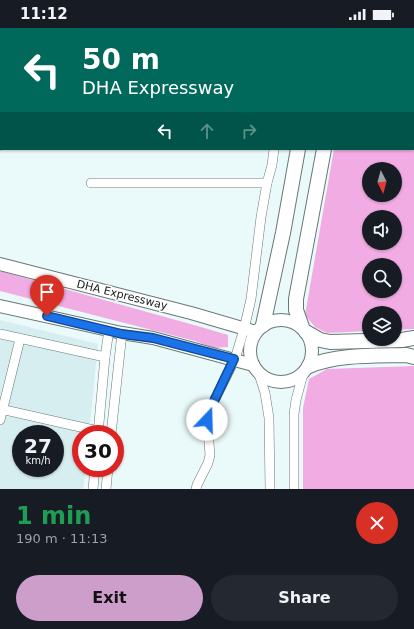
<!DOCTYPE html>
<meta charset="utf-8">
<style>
:root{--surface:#171b24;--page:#242831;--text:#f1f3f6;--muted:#9ea1a6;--accent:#ce9eca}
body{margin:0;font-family:"DejaVu Sans",sans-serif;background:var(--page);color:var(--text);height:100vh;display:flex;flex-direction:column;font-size:15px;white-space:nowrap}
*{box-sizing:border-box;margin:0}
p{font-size:13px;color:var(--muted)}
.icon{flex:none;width:22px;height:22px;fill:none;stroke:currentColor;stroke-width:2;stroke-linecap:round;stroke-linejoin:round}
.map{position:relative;height:461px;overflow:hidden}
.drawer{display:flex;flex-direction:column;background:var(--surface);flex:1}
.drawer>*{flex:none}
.top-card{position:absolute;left:0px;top:0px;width:414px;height:122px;box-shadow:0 1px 3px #0004;background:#00695c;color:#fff;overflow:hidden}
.needle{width:26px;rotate:174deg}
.fabs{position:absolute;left:362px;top:134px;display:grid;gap:8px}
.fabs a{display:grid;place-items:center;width:40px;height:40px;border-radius:50%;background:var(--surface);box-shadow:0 1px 3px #0004;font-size:20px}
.speed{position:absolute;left:12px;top:397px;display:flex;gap:8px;font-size:20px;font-weight:700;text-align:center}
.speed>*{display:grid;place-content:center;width:52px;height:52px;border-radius:50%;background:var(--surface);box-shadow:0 1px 3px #0004;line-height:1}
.speed small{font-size:10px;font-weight:400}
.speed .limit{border:6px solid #d22;background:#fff;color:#111}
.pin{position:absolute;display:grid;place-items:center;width:34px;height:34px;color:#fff;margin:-41px -17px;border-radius:50% 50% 50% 0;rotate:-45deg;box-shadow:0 0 4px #0007}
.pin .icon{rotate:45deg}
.me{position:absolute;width:44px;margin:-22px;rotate:21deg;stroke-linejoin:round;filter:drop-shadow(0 0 3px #0008)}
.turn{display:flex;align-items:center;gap:14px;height:84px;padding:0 16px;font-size:18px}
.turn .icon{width:52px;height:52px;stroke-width:2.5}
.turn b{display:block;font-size:28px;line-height:34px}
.lanes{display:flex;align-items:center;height:38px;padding:0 16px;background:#0003;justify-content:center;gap:20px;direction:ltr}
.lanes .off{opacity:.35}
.round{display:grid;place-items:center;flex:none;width:42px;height:42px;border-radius:21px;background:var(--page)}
.head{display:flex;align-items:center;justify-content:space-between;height:68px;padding:0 16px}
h1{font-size:24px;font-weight:700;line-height:30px;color:#1e9e55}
.button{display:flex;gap:8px;margin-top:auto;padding:8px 16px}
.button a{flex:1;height:46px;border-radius:24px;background:var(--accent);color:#111;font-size:16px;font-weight:700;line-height:46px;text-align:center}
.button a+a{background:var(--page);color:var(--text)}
.status{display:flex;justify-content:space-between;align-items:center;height:28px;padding:0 20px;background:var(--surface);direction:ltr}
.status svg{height:11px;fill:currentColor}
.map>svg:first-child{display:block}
</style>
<div class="status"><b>11:12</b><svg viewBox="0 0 49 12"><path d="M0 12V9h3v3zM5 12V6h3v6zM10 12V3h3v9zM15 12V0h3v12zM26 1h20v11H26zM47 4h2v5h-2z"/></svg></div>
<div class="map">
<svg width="414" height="461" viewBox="0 0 414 461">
<rect width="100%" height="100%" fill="#eaf9f9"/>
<path fill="#d6eeef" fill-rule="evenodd" d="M 0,292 L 98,316 L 89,406 L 81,406 L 81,440 L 86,440 L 83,461 L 0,461 ZM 21,406 L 55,406 L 55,440 L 21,440 Z"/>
<g fill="#f1ace3" fill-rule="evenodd">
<path d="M 341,0 L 414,0 L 414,301 L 395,302 L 395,285 L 369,285 L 369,303 L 327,305 L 315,299 L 305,287 L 334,121 L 413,121 L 413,1 L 341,1 ZM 369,141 L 395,141 L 395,167 L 369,167 ZM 369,189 L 395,189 L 395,215 L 369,215 ZM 369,237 L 395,237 L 395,263 L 369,263 Z"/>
<polygon points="0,243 201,299 228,307 228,319 214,320 195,313 0,263"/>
<polygon points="414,338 414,461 303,461 303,380 309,351 327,341"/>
</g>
<polygon fill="#43dae1" points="0,0 15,0 17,1 1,1 1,121 4,121 0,123"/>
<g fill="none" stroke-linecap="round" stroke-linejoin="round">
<defs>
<g id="minor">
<polyline points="278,0 278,1"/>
<polyline points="91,155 267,155"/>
<polyline points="0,306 105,329"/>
<polyline points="259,346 265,365 269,390 270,461"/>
<polyline points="0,381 98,403"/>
<polyline points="0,392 20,311"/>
<polyline points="98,406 105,329 109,302"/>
<polyline points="111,406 122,305"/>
<polyline points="93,461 95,440"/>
<polyline points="106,461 108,440"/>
<polyline points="196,461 197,457 208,435 210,427 207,391 215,371 235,331 244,301 251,271 261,189 267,155 272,137 274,121"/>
<polyline points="294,461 294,386 296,372 303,346"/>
</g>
<g id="major">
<polyline points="0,236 191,285 256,304"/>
<polyline points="0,278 122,305 153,310 253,337"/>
<circle cx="281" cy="323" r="31"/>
</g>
<g id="highway">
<polyline points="305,0 305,1"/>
<polyline points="332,0 332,1"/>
<polyline points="263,297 283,205 298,121"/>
<polyline points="302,299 296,282 296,271 324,121"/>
<polyline points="306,304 320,312 330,314 402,312 414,310"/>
<path d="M 309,338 C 338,326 375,328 406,327 L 414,329"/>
</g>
</defs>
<use href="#minor" stroke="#6a7777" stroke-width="10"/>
<use href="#major" stroke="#6a7777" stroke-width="14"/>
<use href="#highway" stroke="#6a7777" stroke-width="16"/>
<use href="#minor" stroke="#fff" stroke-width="9"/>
<use href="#major" stroke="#fff" stroke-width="12"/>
<use href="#highway" stroke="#fff" stroke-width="14"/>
</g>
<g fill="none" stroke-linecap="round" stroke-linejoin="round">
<defs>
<polyline id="route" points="47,288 122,306 153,310 234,331 215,371 207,392"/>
</defs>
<use href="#route" stroke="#114b97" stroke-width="10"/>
<use href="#route" stroke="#1a73e8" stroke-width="7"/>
</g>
<g text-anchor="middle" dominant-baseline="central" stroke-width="3" stroke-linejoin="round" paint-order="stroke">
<g font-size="11" fill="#161b1c" stroke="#fff">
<text transform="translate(122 267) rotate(14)">DHA Expressway</text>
</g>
</g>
</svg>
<div class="fabs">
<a><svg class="needle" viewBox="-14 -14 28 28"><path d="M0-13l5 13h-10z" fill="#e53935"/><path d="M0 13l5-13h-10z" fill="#9ea1a6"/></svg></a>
<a><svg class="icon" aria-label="sound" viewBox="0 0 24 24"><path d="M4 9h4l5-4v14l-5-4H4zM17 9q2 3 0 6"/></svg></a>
<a><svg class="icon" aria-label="search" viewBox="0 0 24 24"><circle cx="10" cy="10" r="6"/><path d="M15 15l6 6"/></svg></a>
<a><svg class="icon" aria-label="layers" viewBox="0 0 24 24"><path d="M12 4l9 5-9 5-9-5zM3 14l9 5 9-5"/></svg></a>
</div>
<div class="speed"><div>27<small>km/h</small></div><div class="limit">30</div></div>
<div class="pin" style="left:47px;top:288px;background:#d93025"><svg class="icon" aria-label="arrive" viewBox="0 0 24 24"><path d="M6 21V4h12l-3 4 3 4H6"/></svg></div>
<svg class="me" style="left:207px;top:392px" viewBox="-20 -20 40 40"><circle r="19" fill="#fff"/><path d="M0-13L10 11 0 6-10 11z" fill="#1a73e8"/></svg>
<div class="top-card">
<div class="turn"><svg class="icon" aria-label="left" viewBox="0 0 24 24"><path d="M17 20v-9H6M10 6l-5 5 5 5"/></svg><div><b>50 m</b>DHA Expressway</div></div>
<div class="lanes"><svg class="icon" aria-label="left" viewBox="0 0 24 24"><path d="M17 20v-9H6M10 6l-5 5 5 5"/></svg><svg class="icon off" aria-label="ahead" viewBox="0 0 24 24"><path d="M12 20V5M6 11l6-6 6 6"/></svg><svg class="icon off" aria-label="right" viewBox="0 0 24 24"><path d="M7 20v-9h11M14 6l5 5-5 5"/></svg></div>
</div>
</div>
<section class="drawer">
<div class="head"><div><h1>1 min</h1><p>190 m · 11:13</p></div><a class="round" style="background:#d93025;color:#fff"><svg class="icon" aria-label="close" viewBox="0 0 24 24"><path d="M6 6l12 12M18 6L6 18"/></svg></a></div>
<div class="button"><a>Exit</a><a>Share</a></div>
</section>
